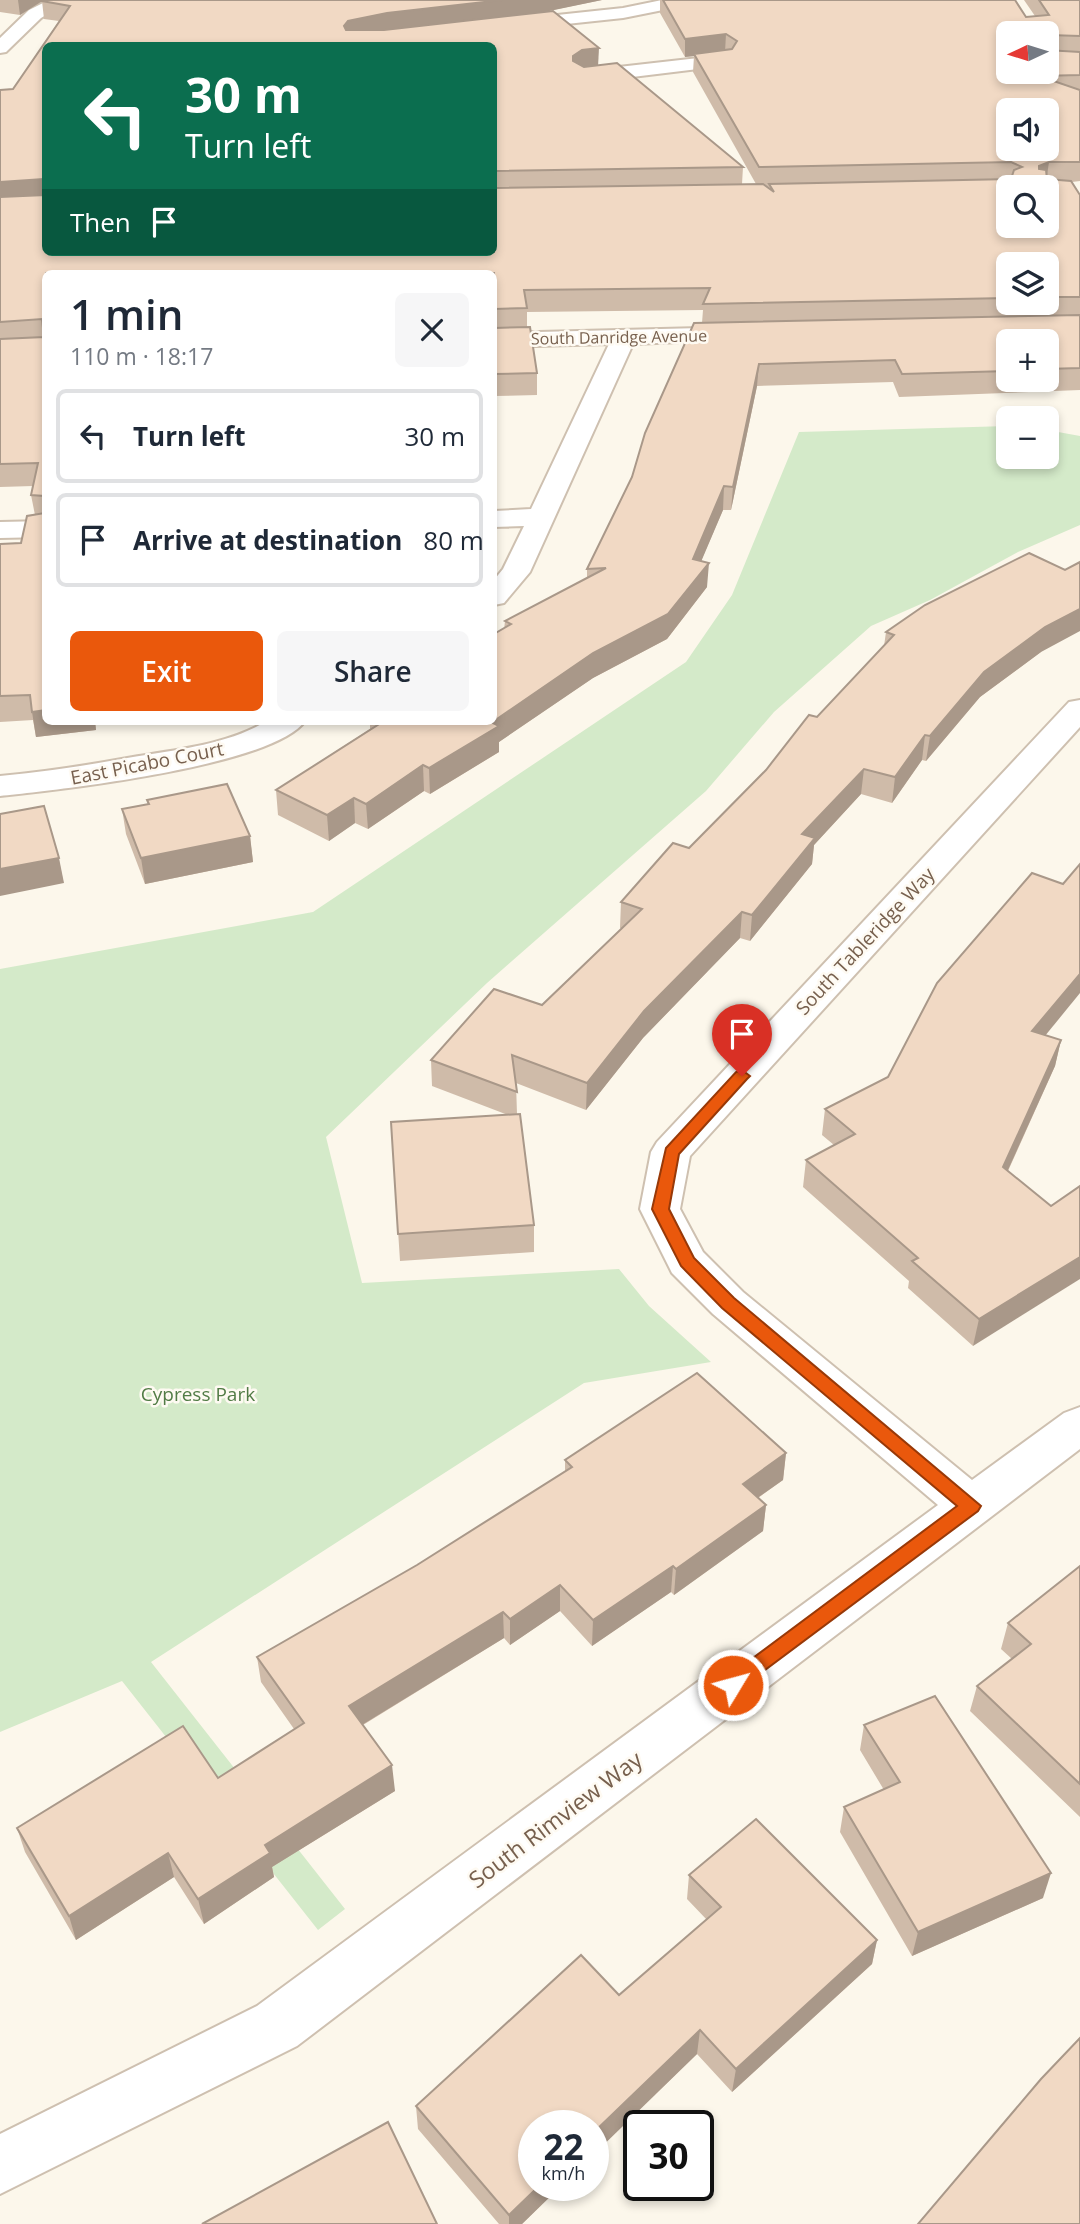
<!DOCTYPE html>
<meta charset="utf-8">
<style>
:root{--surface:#fff;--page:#f6f6f7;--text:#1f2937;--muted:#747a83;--line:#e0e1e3;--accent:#ea580c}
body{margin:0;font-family:"Open Sans",sans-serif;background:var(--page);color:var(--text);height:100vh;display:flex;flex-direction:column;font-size:26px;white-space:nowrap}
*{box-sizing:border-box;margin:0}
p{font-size:23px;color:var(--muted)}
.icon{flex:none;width:38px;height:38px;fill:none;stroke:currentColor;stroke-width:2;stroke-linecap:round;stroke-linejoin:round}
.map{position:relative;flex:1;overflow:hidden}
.sheet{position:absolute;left:42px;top:270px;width:455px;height:455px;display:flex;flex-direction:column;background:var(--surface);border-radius:10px;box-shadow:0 4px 10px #0003}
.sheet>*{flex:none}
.guide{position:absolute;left:42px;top:42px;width:455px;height:214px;border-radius:10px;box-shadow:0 4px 10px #0003;background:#0b6e4f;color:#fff;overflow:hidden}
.needle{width:46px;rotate:266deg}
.buttons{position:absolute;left:996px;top:21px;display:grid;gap:14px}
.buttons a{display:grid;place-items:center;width:63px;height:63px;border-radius:10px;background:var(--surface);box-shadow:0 4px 10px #0003;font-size:35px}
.speed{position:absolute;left:518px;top:2110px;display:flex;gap:14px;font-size:35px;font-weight:700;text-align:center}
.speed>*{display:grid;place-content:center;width:91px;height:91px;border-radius:50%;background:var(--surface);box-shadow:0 4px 10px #0003;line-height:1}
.speed small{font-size:18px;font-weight:400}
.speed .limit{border:4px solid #111;border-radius:10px;background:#fff;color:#111}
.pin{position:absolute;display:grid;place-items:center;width:60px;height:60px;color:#fff;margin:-72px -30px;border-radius:50% 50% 50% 0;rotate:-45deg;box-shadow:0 0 7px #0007}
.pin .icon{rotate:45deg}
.me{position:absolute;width:77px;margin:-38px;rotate:53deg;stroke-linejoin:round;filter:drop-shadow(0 0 5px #0008)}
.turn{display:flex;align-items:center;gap:24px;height:147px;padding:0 28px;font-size:32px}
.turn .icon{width:91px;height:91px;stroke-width:2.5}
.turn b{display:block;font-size:49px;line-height:60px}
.then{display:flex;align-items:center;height:66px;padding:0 28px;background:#0003;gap:14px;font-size:26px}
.round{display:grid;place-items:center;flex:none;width:74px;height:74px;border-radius:10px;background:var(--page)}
.overview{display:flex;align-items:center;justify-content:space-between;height:119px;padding:0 28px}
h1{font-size:42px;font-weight:600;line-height:52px}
.primary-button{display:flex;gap:14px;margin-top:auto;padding:14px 28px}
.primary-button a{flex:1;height:80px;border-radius:10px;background:var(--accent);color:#fff;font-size:28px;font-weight:600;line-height:80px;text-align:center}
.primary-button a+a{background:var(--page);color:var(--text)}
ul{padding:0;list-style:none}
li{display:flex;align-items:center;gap:21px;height:94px;margin:0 14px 10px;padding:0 14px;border:4px solid var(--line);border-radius:10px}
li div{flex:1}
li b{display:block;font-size:26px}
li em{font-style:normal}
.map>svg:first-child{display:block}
</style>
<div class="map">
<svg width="1080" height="2224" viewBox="0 0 1080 2224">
<rect width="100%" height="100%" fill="#fcf7eb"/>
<polygon fill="#d4eac9" points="1008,426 1008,457 1046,457 1047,430 1080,436 1080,525 1018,552 930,600 871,626 774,712 706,791 487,983 326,1137 362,1283 619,1269 649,1306 711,1362 584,1383 151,1662 345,1909 318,1930 122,1681 0,1732 0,969 313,912 686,662 732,595 799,432"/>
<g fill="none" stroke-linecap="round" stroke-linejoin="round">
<defs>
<g id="street">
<polygon points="49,0 71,0 41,18 6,52 0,53 0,38 29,10"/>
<polygon points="662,0 697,0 688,5 623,18 510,30 501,25 510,20 623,8"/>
<polygon points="725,55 731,57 734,61 731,65 583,83 574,77 583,71"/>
<polygon points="742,327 750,329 754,334 750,339 633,344 530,572 504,603 494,605 494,580 503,569 524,526 494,527 494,511 531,509 609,344 494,347 494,333"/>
<polygon points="46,521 46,537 0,538 0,522"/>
<polygon points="1080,700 1080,727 690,1156 680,1209 703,1252 743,1292 972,1480 1064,1413 1080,1407 1080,1449 297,2046 0,2194 0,2134 257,2006 938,1505 713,1314 672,1273 640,1209 651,1152 657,1142 1069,702"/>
<path d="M 267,721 L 305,721 C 273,766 59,790 0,796 L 0,776 C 45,772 89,765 133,757 C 179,749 226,745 267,721 Z"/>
</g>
</defs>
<use href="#street" stroke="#cec0b0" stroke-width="4"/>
<use href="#street" fill="#fff" fill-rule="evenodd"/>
</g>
<g fill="#cfbba9" fill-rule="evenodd">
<path d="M 0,0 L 602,0 L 543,12 L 598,65 L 743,167 L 742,184 L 756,184 L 693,72 L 694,56 L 685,57 L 660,13 L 660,0 L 1015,0 L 1026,17 L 1035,16 L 1024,0 L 1080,0 L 1080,181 L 1072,182 L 1080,195 L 1080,390 L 899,397 L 893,382 L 757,386 L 731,510 L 723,510 L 701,561 L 707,587 L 667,639 L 593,678 L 499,742 L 499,752 L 430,794 L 424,791 L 368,829 L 355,823 L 329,841 L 278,815 L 276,790 L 370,729 L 370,721 L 494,721 L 505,621 L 587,578 L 587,569 L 632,477 L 702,323 L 703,310 L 527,312 L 527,327 L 537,373 L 537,395 L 494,396 L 494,273 L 46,721 L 95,721 L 96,730 L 36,737 L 33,720 L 0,722 L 0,544 L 21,543 L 35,515 L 31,495 L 33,486 L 0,487 L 0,90 L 13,89 L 59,21 L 44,19 L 42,1 L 20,15 L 0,12 ZM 1008,33 L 1046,72 L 1008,72 ZM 1008,264 L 1046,264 L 1046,303 L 1008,303 ZM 1008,341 L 1046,341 L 1046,380 L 1008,380 Z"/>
<polygon points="1065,570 1041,652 980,697 926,761 922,760 892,803 861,794 814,845 812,864 750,941 740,938 643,1038 586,1110 516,1083 517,1114 534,1225 534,1252 400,1261 391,1122 508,1115 432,1086 431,1060 542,1005 622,929 620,928 621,902 689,848 766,770 884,646 886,632"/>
<polygon points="147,800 250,836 253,862 145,884 126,834 122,809 148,804"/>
<polygon points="1045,1035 1061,1040 1055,1066 1008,1171 1051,1206 973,1346 908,1288 909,1281 803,1187 806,1160 834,1145 822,1135 825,1109"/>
<polygon points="786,1453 783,1480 758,1498 766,1505 763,1531 674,1595 671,1592 592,1646 560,1611 510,1645 504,1638 363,1725 395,1791 272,1867 274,1877 204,1924 174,1877 76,1940 25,1852 17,1828 218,1778 294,1729 261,1682 257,1657 417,1565 565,1471 565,1460"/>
<polygon points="1080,1566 1080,1817 970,1711 977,1686 1012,1659 1001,1649 1008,1623"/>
<polygon points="864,1725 1043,1898 912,1956 840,1832 844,1807 884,1790 860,1750"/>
<polygon points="689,1875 877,1940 872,1964 732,2092 697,2054 593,2155 593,2126 534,2186 561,2186 522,2224 499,2224 418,2129 416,2106 619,1995 707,1920 687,1899"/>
</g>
<g fill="#a99889">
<polygon points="18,0 44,0 20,15"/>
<polygon points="502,0 602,0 535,14 349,39 344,26 348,21 387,13"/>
<polygon points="726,34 725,52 694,54 694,56 685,57 685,39"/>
<polygon points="1008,37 1008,55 996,62 998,43 1002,38"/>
<polygon points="599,48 598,67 573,75 573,56 582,50"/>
<polygon points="1049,162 1046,182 1036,186 1039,166"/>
<polygon points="43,179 46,197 0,203 0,182"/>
<polygon points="759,364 757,386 731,510 733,487"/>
<polygon points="724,486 723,510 692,583 693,559"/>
<polygon points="709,563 707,587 667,639 593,678 499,742 499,752 430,794 429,768"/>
<polygon points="1080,609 1080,631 1041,652 980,697 926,761 930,736 984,672 1045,627"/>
<polygon points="46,710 46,721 95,721 96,730 36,737 32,712"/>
<polygon points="925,735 922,760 892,803 895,777"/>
<polygon points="423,765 424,791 368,829 366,804"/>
<polygon points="864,769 861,794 814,845 812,864 750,941 752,915 802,834"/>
<polygon points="354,798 355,823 329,841 327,815"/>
<polygon points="250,836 253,862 145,884 141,858"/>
<polygon points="59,858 64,883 0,896 0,869"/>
<polygon points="742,912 740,938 643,1038 586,1110 587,1083 644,1011"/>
<polygon points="1080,974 1080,993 1027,1058 1032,1031"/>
<polygon points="1061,1040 1055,1066 997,1194 1003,1167"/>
<polygon points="1080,1257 1080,1279 973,1346 979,1319"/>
<polygon points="786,1453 783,1480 740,1510 743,1484"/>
<polygon points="766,1505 763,1531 674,1595 676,1569"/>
<polygon points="673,1566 671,1592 592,1646 593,1620"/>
<polygon points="560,1585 560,1611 510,1645 510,1619"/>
<polygon points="503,1612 504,1638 352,1731 349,1706"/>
<polygon points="392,1765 395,1791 272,1867 274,1877 204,1924 198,1899 265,1845"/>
<polygon points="168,1853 174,1877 76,1940 69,1916"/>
<polygon points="1051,1873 1043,1898 912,1956 918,1932"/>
<polygon points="877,1940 872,1964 732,2092 736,2069"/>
<polygon points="700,2030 697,2054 593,2155 593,2133"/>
<polygon points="539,2186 561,2186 522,2224 509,2224 509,2215"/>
</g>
<g fill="#f1d9c4" stroke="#a99889" stroke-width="2" fill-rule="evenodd">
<path d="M 44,0 L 502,0 L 387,13 L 348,21 L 344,26 L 346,30 L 384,30 L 553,11 L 599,48 L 582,50 L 573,56 L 573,61 L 584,67 L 617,63 L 743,167 L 494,171 L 494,172 L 494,46 L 46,46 L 46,252 L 494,252 L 494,188 L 763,184 L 774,192 L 769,184 L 1011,179 L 1014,170 L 1022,167 L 1011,162 L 759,167 L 694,54 L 732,49 L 737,41 L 726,34 L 685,39 L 663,0 L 1015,0 L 1026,17 L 1049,15 L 1039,0 L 1080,0 L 1080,36 L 1049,35 L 1046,48 L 1046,33 L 1008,33 L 1008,37 L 1002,38 L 998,43 L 1002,51 L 1008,52 L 1008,72 L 1046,72 L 1046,50 L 1080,52 L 1080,75 L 1039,76 L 1080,90 L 1080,162 L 1049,162 L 1039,166 L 1039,169 L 1046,170 L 1047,179 L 1071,181 L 1080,195 L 1080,297 L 1046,297 L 1046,264 L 1008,264 L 1008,298 L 703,304 L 710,288 L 524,290 L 527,308 L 494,309 L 494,273 L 46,273 L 46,710 L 32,712 L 30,695 L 0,696 L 0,544 L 21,543 L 27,516 L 45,513 L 44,496 L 31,495 L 38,463 L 0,464 L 0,339 L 44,337 L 42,319 L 0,322 L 0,197 L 45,195 L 43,179 L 0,182 L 0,90 L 13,89 L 70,6 L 42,1 ZM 1008,110 L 1046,110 L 1046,149 L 1008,149 ZM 1008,187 L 1046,187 L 1046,226 L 1008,226 Z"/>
<polygon points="1080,315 1080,368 1046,369 1046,341 1008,341 1008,371 902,374 895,360 759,364 733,487 724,486 693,559 709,563 668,614 593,653 494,721 494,634 511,624 505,621 606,568 587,569 632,477 645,433 694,323"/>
<polygon points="530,327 537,373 494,374 494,328"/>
<polygon points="1029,553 1065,570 1080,562 1080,609 1045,627 984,672 930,736 925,735 895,777 864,769 802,834 815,838 752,915 742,912 644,1011 587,1083 512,1055 517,1092 431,1060 494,989 542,1005 642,909 621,902 673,843 689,848 766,770 809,715 817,717 894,635 886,632 925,605"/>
<polygon points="384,721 493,721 491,722 499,726 429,768 423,765 366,804 354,798 327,815 276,790"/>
<polygon points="227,784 250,836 141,858 122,809 149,804 147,800"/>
<polygon points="44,806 59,858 0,869 0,814"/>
<polygon points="1080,864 1080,974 1032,1031 1061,1040 1003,1167 1051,1206 1080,1186 1080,1257 979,1319 912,1261 918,1258 806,1160 855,1134 825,1109 888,1077 937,983 1032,873 1063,884"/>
<polygon points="520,1114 534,1225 398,1234 391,1122"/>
<polygon points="697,1373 786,1453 743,1484 766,1505 676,1569 673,1566 593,1620 560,1585 510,1619 503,1612 349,1706 392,1765 265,1845 270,1853 198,1899 168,1853 69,1916 17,1828 183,1726 218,1778 304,1723 257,1657 417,1565 572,1467 565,1460"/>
<polygon points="1080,1566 1080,1784 977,1686 1031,1644 1008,1623"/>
<polygon points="935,1696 1051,1873 918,1932 844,1807 900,1782 864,1725"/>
<polygon points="756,1819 877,1940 736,2069 700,2030 593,2133 593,2126 534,2126 534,2186 539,2186 509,2215 416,2106 581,1955 619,1995 721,1907 689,1875"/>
<polygon points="1080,2038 1080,2224 918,2224 1041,2079"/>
<polygon points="388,2122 437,2224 202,2224"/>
</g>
<polygon fill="#ea580c" stroke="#983908" stroke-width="2" points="742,1070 750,1076 747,1079 679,1154 669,1209 694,1258 734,1298 981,1506 978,1511 733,1694 726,1691 723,1685 726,1678 957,1506 722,1308 681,1266 652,1209 666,1148 736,1072"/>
<g text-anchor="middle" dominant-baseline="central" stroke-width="5" stroke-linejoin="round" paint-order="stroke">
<g font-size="16" fill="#77604e" stroke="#fefaf2">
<text transform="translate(619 337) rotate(-1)">South Danridge Avenue</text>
</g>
<g font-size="19" fill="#77604e" stroke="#fefaf2">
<text transform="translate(147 763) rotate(-11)">East Picabo Court</text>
<text transform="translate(865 941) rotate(-47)">South Tableridge Way</text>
</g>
<g font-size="19" fill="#527c46" stroke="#fefaf2">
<text x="198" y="1394">Cypress Park</text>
</g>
<g font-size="23" fill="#77604e" stroke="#fefaf2">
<text transform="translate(555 1819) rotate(-37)">South Rimview Way</text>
</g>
</g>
</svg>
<div class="buttons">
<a><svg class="needle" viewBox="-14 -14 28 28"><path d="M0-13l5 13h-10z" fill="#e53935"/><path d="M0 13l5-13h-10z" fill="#747a83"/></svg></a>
<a><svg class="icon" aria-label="sound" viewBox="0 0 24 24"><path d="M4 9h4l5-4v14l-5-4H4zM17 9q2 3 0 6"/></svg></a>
<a><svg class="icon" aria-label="search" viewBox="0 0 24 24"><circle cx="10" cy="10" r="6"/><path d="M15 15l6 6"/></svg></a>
<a><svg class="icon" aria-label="layers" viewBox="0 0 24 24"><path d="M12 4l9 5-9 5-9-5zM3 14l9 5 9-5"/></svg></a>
<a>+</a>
<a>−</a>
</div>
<div class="speed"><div>22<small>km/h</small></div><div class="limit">30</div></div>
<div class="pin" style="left:742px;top:1076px;background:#d93025"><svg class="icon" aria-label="arrive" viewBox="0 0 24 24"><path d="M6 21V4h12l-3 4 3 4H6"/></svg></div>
<svg class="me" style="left:733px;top:1685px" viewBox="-20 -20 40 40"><circle r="17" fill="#ea580c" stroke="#fff" stroke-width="3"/><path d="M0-11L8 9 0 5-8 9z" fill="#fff"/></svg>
<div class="guide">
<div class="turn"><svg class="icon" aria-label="left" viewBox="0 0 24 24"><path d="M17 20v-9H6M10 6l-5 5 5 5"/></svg><div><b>30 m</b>Turn left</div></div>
<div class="then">Then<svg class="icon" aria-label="arrive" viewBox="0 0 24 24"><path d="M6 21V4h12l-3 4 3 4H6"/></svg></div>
</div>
<section class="sheet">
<div class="overview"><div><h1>1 min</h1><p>110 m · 18:17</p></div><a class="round"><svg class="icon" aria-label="close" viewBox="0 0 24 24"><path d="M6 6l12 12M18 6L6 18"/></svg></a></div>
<ul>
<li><svg class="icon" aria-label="left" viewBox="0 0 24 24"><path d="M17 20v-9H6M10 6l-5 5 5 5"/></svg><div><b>Turn left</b></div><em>30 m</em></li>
<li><svg class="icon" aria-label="arrive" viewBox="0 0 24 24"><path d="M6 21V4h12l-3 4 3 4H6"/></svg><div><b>Arrive at destination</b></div><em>80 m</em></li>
</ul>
<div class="primary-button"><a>Exit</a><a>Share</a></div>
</section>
</div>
